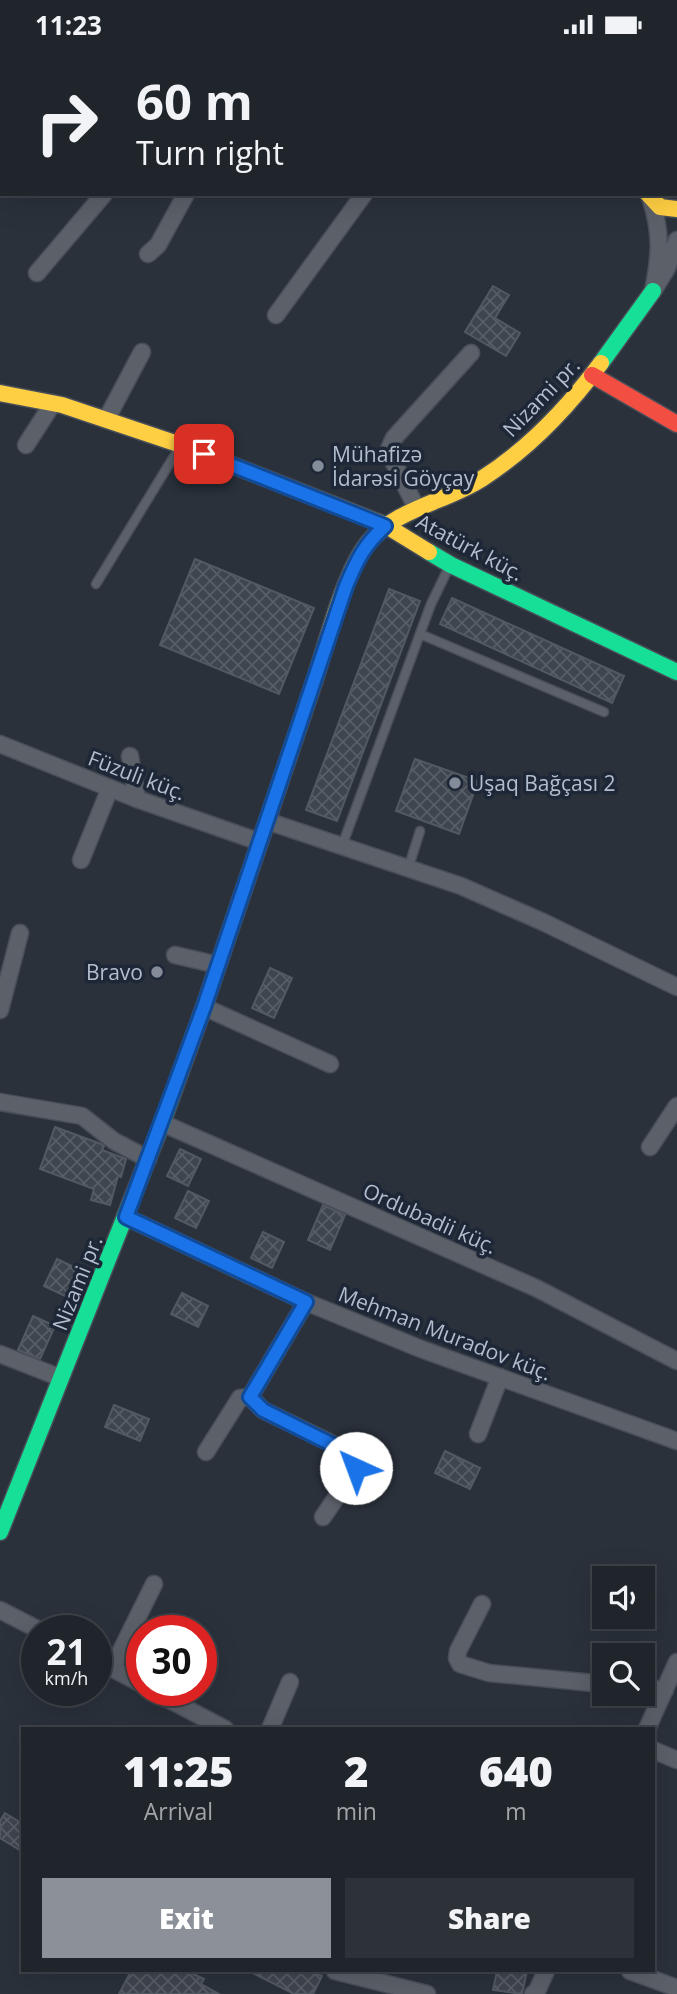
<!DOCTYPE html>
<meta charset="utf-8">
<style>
:root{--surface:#20252c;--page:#2d3138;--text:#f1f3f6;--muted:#a2a5a9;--line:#3d4248;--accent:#8c9099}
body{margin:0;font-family:"Open Sans",sans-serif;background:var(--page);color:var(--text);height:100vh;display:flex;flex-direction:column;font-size:26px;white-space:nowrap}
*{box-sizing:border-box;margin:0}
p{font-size:23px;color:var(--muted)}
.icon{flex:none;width:38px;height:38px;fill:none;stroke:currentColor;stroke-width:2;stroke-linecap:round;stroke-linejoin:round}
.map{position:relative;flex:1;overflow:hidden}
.side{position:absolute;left:21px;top:1678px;width:634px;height:245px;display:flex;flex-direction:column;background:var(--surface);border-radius:0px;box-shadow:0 7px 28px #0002,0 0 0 2px var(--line)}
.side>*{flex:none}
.guide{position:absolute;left:0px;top:0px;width:677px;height:147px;box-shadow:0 7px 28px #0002,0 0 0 2px var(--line);background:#20252c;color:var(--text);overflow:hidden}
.fabs{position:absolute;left:592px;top:1517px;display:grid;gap:14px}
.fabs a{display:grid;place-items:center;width:63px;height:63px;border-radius:0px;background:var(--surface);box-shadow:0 7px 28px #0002,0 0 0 2px var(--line);font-size:35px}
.speed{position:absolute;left:21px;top:1566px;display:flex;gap:14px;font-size:35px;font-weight:700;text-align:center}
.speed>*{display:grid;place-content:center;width:91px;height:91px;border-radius:50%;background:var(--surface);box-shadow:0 7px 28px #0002,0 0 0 2px var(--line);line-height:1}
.speed small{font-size:18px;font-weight:400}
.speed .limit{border:10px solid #d22;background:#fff;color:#111}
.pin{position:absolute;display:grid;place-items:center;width:60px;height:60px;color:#fff;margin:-30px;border-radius:14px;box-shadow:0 4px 10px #0006}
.me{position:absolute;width:77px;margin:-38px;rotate:317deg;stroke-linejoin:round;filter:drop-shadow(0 0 5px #0008)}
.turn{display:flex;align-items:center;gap:24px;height:147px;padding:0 21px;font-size:32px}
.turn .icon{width:91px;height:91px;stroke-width:2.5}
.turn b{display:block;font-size:49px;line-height:60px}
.eta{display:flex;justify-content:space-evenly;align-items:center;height:119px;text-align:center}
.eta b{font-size:42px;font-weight:800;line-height:49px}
.primary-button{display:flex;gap:14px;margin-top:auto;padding:14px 21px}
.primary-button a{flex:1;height:80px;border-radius:0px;background:var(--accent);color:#fff;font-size:28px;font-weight:800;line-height:80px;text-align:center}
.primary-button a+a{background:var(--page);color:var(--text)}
.status{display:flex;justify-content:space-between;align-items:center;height:49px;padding:0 35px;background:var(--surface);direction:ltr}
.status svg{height:19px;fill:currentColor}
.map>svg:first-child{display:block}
</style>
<div class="status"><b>11:23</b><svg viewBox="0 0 49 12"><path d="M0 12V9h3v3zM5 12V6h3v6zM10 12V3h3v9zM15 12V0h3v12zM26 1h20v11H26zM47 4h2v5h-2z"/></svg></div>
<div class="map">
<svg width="677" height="1945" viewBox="0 0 677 1945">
<defs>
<pattern id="building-cross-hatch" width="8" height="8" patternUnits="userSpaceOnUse" patternTransform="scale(1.75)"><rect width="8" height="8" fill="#3f454e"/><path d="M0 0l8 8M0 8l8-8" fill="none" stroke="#585e66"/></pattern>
</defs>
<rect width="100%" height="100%" fill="#2a313b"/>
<g fill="url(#building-cross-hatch)" stroke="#525963" stroke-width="2">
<polygon points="493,237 509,246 495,269 520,284 506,307 465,283"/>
<polygon points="195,510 314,559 279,645 160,596"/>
<polygon points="389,540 420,552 337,772 306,761"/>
<polygon points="452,549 624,627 612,654 440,575"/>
<polygon points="415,710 478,732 459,785 396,762"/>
<polygon points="270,919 292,929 274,969 252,959"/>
<polygon points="55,1078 101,1095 104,1097 102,1101 126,1110 121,1128 118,1127 110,1156 91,1151 94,1140 40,1120"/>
<polygon points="180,1100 201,1110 188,1137 167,1127"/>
<polygon points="188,1142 209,1152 196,1179 175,1169"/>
<polygon points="323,1156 345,1166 330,1201 308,1191"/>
<polygon points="263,1183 284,1193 272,1219 251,1209"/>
<polygon points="57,1210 78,1220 65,1247 44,1237"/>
<polygon points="182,1244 208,1257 198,1278 171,1265"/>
<polygon points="33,1267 55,1277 40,1310 18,1301"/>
<polygon points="114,1356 149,1370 140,1392 105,1378"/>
<polygon points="445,1402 480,1419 470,1440 435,1424"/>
<polygon points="5,1764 23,1775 23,1803 0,1789 0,1772"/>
<polygon points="131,1922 187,1922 204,1930 201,1935 219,1945 119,1945"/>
<polygon points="249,1922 311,1922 322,1927 313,1945 294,1945"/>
<polygon points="497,1922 527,1922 522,1945 493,1941"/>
</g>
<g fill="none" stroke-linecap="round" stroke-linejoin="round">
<defs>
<g id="lane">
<polyline points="96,535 179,399"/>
<polyline points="420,585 604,663"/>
<polyline points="342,797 431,555 449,518"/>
<polyline points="408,820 420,782"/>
</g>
<g id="street">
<polyline points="182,2 182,0"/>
<polyline points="370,2 371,0"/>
<polyline points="592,2 593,0"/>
<polyline points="0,5 2,5"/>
<path d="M 651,151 C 662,185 660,208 653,242 L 667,219 L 677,191"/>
<polyline points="148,205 158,196 186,145"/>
<polyline points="37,224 104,145"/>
<polyline points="276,266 364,145"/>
<polyline points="106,371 142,303"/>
<polyline points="26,396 53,354"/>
<polyline points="417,460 391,408 389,400 394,389 471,304"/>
<polyline points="0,695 137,750 260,793"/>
<polyline points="130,707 137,750"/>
<polyline points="267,772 461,837 543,873 677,938"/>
<polyline points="81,811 110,739"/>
<polyline points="175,906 218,916"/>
<polyline points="204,958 330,1015"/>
<polyline points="0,961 20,884"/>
<polyline points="0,1053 82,1067 114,1092 148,1110"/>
<polyline points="162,1074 536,1239 677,1312"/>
<polyline points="650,1098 677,1057"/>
<polyline points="126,1168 306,1253 421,1300 677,1392"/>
<polyline points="0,1305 61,1329"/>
<polyline points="250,1348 263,1361 351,1404 357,1411 356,1419 323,1468"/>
<polyline points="478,1385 500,1328"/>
<polyline points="206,1403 240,1349 250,1348 306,1253"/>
<polyline points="482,1555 458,1602 457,1609 460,1615 489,1624 604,1635"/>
<polyline points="0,1561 41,1582"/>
<polyline points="96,1611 142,1635"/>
<polyline points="112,1620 154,1535"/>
<polyline points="642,1639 665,1641"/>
<polyline points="153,1642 225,1680"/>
<polyline points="270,1680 290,1633"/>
<polyline points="647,1680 677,1613"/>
<polyline points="653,1701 677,1711"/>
<polyline points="335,1922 427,1945"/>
<polyline points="630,1922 674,1938"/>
<polyline points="533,1945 537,1942 546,1922"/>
</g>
<g id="fast">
<polyline points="676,47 677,45"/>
<polyline points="677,69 677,91"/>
<polyline points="676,116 677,116"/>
<polyline points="601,314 653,242"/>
<polyline points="429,503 451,516 677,623"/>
<polyline points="0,1483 162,1074 204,958 314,633"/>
</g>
<g id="slow">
<polyline points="648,145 660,158 677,160"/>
<polyline points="0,344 62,356 181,396 385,476 429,503"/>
<path d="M 314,633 C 327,594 344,524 368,494 C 396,459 447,453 483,429 C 528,400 569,357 601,314"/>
</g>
<polyline id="jam" points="592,326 677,375"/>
</defs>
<use href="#lane" stroke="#484e58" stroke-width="11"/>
<use href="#street" stroke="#484e58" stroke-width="19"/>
<use href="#fast" stroke="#484e58" stroke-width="19"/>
<use href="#slow" stroke="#484e58" stroke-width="19"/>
<use href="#jam" stroke="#484e58" stroke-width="19"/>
<use href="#lane" stroke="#5b6069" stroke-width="8"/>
<use href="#street" stroke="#5b6069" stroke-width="16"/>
<use href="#fast" stroke="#16e098" stroke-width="16"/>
<use href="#slow" stroke="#ffcf43" stroke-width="16"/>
<use href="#jam" stroke="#f24e42" stroke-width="16"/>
</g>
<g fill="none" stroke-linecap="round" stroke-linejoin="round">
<defs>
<path id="route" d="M 204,405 L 385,477 C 364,496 357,511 346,537 L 204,958 L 126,1168 L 306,1253 L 250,1348 L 263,1361 L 351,1405 L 357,1411 L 356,1419"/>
</defs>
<use href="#route" stroke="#114b97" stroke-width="18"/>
<use href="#route" stroke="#1a73e8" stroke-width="12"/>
</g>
<g fill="#848c99" stroke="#1d2737" stroke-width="2.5">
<circle cx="318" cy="417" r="7"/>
<circle cx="455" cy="734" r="7"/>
<circle cx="157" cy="923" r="7"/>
</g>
<g text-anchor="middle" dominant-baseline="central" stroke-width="7" stroke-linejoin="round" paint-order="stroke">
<g font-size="21" fill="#b4bdcc" stroke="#1d2737">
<text transform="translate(541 348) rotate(-46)">Nizami pr.</text>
<text transform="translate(470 498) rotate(28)">Atatürk küç.</text>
<text transform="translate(137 726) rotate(21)">Füzuli küç.</text>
<text transform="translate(430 1169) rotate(24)">Ordubadii küç.</text>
<text transform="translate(77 1234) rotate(-68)">Nizami pr.</text>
<text transform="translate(445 1284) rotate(21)">Mehman Muradov küç.</text>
</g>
<g font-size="21" fill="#b4bdcc" stroke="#1d2737" text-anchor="start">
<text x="332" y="405">Mühafizə<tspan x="332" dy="24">İdarəsi Göyçay</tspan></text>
<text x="469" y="734">Uşaq Bağçası 2</text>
<text x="143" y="923" text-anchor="end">Bravo</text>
</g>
</g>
</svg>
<div class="fabs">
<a><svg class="icon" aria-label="sound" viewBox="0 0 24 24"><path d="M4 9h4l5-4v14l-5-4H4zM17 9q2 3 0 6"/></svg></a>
<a><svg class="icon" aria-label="search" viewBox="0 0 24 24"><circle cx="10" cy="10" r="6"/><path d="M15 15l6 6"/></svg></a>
</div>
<div class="speed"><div>21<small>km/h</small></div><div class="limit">30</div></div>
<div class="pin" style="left:204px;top:405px;background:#d93025"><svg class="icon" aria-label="arrive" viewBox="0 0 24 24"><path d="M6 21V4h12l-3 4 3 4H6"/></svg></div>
<svg class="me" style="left:356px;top:1419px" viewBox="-20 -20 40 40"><circle r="19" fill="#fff"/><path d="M0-13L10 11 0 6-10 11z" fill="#1a73e8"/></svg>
<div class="guide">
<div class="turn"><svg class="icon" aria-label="right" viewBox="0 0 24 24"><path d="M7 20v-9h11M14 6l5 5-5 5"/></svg><div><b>60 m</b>Turn right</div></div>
</div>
<section class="side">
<div class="eta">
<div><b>11:25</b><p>Arrival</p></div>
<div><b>2</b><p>min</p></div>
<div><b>640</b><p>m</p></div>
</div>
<div class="primary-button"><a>Exit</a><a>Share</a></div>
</section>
</div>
